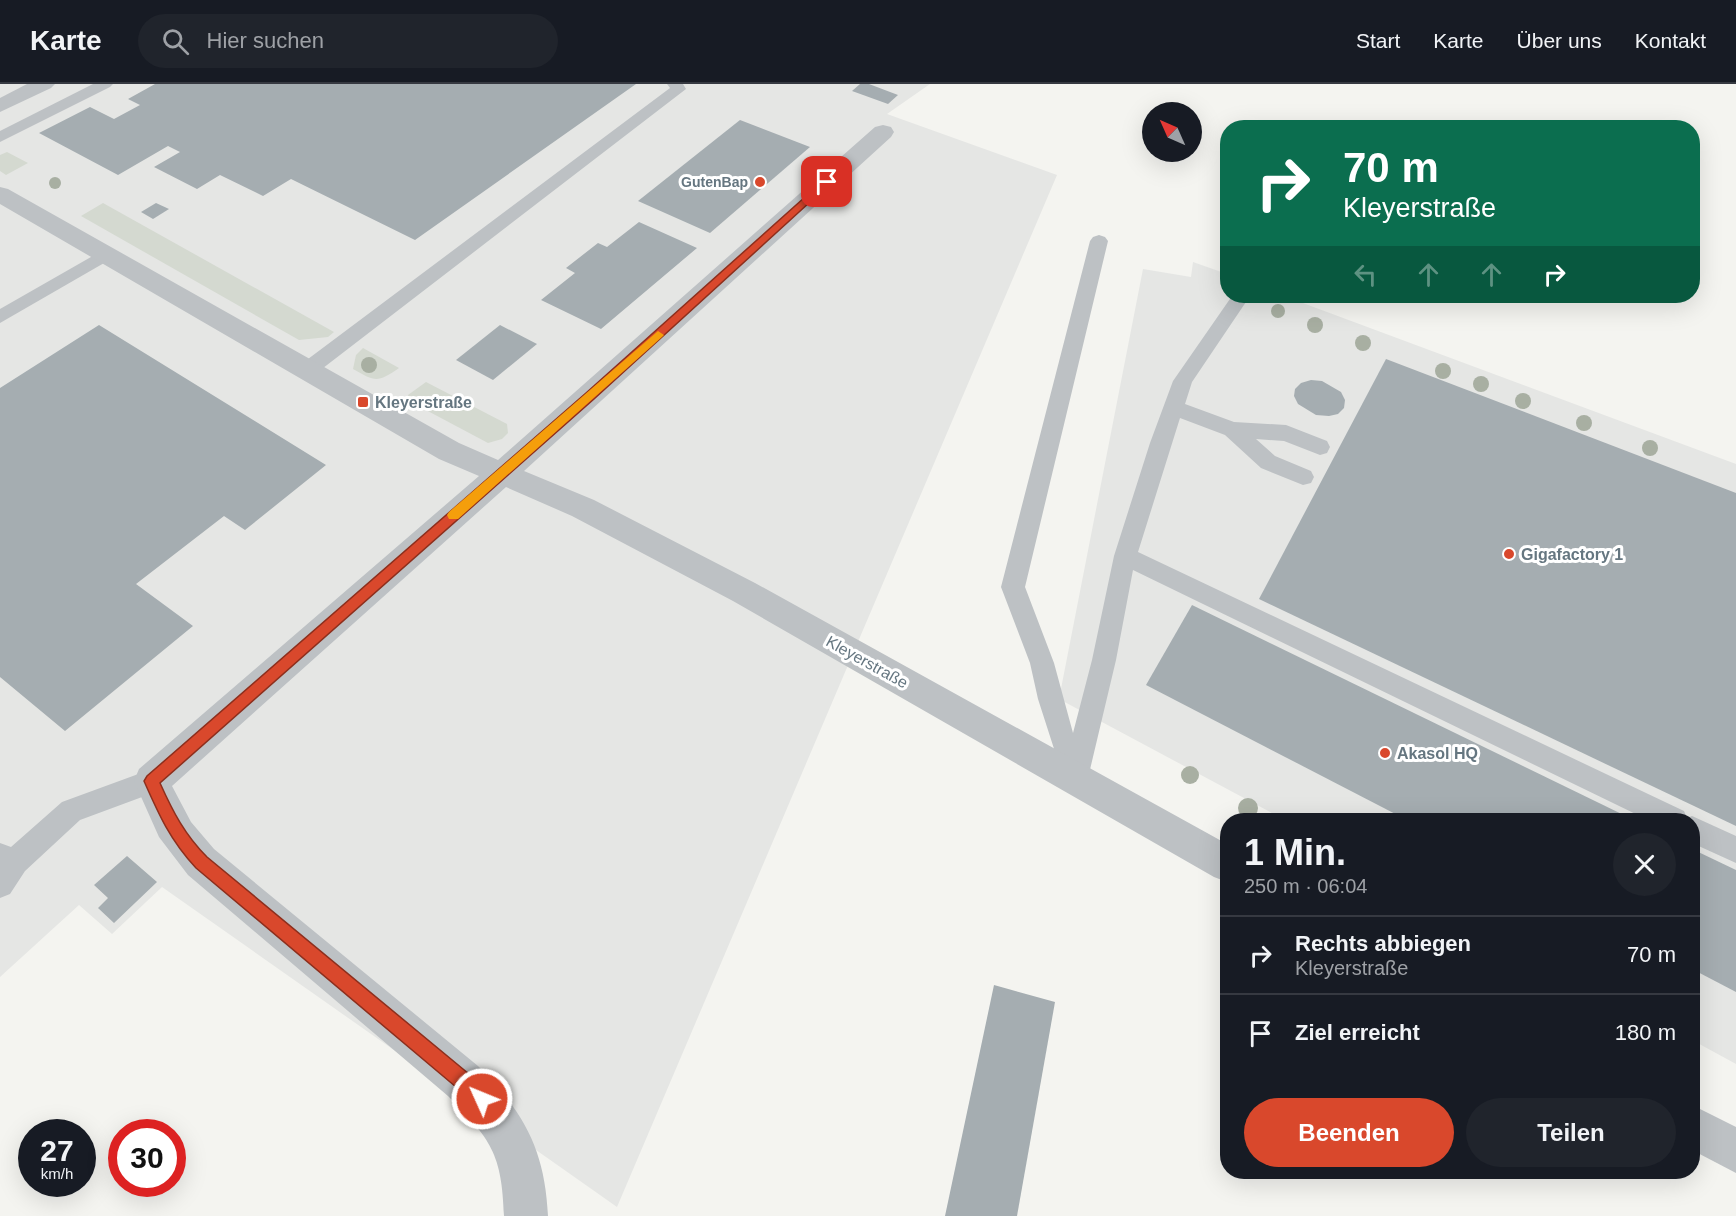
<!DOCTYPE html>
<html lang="de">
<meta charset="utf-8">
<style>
:root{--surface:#171b24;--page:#20242c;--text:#f1f3f6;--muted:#9ea1a6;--line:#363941;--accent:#d9482c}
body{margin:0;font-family:Helvetica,sans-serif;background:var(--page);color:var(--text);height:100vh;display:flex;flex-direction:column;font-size:22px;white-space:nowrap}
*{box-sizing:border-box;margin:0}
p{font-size:20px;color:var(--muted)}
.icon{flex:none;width:33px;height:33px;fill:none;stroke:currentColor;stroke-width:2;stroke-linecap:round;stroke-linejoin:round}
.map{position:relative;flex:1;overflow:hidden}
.side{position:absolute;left:1220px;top:729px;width:480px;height:366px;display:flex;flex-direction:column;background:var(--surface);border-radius:24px;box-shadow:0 6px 24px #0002}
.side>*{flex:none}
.guide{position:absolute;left:1220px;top:36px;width:480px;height:183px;border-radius:24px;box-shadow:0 6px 24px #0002;background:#0b6e4f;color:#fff;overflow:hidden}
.needle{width:39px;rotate:315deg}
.buttons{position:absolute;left:1142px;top:18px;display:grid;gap:12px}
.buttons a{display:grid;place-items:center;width:60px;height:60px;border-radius:50%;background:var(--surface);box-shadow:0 6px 24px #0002;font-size:30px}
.speed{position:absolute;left:18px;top:1035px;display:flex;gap:12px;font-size:30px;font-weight:700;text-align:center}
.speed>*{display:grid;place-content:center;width:78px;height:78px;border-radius:50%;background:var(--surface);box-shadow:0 6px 24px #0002;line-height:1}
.speed small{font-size:15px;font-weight:400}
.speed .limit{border:9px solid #d22;background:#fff;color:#111}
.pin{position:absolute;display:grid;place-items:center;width:51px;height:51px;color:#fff;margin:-26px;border-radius:12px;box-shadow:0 3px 9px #0006}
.me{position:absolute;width:66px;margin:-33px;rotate:314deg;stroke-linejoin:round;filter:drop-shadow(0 0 4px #0008)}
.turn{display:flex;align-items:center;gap:21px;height:126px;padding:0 24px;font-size:27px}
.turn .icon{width:78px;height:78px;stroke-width:2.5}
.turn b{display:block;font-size:42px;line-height:51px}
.lanes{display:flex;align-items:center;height:57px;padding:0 24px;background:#0003;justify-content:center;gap:30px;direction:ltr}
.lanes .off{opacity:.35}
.round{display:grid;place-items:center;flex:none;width:63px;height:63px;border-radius:32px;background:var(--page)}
.summary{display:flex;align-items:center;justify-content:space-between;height:102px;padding:0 24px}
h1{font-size:36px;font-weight:700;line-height:45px}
.cta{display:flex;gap:12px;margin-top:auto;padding:12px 24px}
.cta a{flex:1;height:69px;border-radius:36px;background:var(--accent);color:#fff;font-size:24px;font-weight:700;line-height:69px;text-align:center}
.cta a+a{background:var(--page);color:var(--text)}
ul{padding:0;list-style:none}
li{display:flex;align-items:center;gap:18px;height:78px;padding:0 24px;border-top:2px solid var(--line)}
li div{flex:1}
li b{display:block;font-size:22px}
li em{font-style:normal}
header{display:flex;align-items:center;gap:36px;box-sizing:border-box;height:84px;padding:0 30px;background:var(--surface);border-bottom:2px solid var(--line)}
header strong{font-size:28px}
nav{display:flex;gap:33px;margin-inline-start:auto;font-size:21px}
.search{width:420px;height:54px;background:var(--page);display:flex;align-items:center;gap:15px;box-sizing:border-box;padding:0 21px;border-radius:33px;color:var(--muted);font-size:22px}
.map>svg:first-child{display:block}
</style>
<header>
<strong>Karte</strong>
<div class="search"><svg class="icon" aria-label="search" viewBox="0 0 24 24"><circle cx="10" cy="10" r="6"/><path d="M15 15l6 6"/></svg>Hier suchen</div>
<nav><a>Start</a><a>Karte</a><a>Über uns</a><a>Kontakt</a></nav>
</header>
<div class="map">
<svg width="1736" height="1132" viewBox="0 0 1736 1132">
<rect width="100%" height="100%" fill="#f4f4f0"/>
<g fill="#e5e6e4">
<polygon points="0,0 930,0 887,30 1057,91 617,1123 162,803 112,850 79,821 0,893"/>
<polygon points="1193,178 1227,190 1227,212 1284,212 1736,380 1736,980 1692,956 1692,736 1285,736 1059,615 1143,185 1191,193"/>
</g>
<g fill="#d4d9d0">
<polygon points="7,68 28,79 6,91 0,87 0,71"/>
<polygon points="103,119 334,248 328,253 299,256 81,132"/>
<path d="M 363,264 L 399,284 C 377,299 376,298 353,285 L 356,271 Z"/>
<polygon points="426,298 507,340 508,349 502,355 488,359 409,317 408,311"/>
</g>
<g fill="#a5adb1">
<polygon points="155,0 636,0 415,156 291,95 263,112 220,91 197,105 154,83 180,68 168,62 118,91 39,49 90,23 114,35 140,21 128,15"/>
<polygon points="860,0 869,0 898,11 888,20 852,7"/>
<polygon points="740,36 810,63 710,149 638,117"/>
<polygon points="156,119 169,125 153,135 141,128"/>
<polygon points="639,138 697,164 601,245 541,216 575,189 566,184 598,159 607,163"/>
<polygon points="99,241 326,381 245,446 224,432 136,500 193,542 65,647 0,593 0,304"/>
<polygon points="500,241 537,260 493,296 456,276"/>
<polygon points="1386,275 1736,409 1736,742 1259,515"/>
<polygon points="1311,296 1322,297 1341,308 1345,316 1344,324 1338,330 1329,332 1316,331 1298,320 1294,312 1295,305 1301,299"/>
<polygon points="1192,521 1634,736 1407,736 1146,601"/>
<polygon points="1692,765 1736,786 1736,908 1692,885"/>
<polygon points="127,772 157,798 114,839 98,824 108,814 94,801"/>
<polygon points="994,901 1055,918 1017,1132 945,1132"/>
</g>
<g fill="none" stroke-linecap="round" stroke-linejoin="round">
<g fill="#bdc1c4" fill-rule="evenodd">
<polygon points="93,0 113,0 110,3 0,58 0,47"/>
<polygon points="667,0 683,0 686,5 314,291 307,293 300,291 297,286 300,281 670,4"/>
<polygon points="1099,151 1105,153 1108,157 1025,503 1054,579 1073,649 1092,576 1114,472 1150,359 1173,297 1232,212 1250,212 1192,298 1185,320 1234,338 1286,341 1327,357 1330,363 1327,369 1320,371 1284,357 1256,355 1275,372 1311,387 1314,393 1311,399 1303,401 1261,384 1225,351 1180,334 1138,468 1684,727 1687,734 1692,732 1736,752 1736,779 1692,759 1692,736 1648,736 1133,486 1116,576 1088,694 1084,702 1075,706 1066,702 1038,615 1030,579 1001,503 1090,157 1093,153"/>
<polygon points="105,165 111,167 114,171 111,175 0,239 0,225"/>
<polygon points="152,685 161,688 165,697 161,706 80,736 25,787 10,810 0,814 0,759 11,763 62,718"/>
</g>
<g fill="#bdc1c4" fill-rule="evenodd">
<polygon points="27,0 55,0 51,4 0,28 0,14"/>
<path d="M 883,41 L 891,43 L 894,48 L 891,53 L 524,387 L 594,416 L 755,499 L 1227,760 L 1227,798 L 1214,793 L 733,517 L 572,432 L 506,403 L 172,702 L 191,738 L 214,765 L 478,982 C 524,1028 545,1066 548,1132 L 504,1132 C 502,1070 491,1055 448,1012 L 188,791 L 159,753 L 134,697 L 139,685 L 479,392 L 439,375 L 0,120 L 0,103 L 8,105 L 459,359 L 498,376 L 875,43 Z"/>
<polygon points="1692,1021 1736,1043 1736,1089 1692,1066"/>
</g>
</g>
<g fill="#a8afa2">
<circle cx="55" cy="99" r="6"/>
<circle cx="1278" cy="227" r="7"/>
<circle cx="1315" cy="241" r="8"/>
<circle cx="1363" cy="259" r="8"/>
<circle cx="369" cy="281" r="8"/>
<circle cx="1443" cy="287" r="8"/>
<circle cx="1481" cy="300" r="8"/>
<circle cx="1523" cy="317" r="8"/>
<circle cx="1584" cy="339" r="8"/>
<circle cx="1650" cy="364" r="8"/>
<circle cx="1190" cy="691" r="9"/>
<circle cx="1248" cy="724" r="10"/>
</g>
<path fill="#d9482c" stroke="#8d2f1d" stroke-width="1.5" d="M 824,96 L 832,98 L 594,315 L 160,699 C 173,728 185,751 207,773 L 469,990 L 488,1009 L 490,1015 L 488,1022 L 482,1024 L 475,1022 L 456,1003 L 196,784 C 170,756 159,731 144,697 L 147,692 L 586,309 Z"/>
<polygon fill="#f59e0b" points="658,247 664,251 662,253 458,435 449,435 447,431 449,428"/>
<g fill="#d9482c" stroke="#fff" stroke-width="2">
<circle cx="760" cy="98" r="6"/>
<rect x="357" y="312" width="12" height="12" rx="3"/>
<circle cx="1509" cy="470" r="6"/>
<circle cx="1385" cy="669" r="6"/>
</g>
<g text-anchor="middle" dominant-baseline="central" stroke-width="6" stroke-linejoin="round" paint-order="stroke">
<g font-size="14" font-weight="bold" fill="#657680" stroke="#fff" text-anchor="end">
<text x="748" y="98">GutenBap</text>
</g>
<g font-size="16" font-weight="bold" fill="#657680" stroke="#fff" text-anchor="start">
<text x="375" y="318">Kleyerstraße</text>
<text x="1521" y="470">Gigafactory 1</text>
<text x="1397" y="669">Akasol HQ</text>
</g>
<g font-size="16" fill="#657680" stroke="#fff">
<text transform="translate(867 578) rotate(29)">Kleyerstraße</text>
</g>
</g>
</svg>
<div class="buttons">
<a><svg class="needle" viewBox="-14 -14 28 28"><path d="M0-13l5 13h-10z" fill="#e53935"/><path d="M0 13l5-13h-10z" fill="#9ea1a6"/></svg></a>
</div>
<div class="speed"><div>27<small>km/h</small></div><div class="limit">30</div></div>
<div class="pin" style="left:827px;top:98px;background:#d93025"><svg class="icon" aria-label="arrive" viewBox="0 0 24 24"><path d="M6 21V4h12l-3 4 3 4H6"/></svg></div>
<svg class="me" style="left:482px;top:1015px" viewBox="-20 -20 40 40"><circle r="17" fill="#d9482c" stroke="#fff" stroke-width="3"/><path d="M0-11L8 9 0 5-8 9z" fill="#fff"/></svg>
<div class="guide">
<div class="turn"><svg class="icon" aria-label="right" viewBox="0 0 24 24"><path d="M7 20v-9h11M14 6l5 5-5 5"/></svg><div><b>70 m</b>Kleyerstraße</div></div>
<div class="lanes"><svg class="icon off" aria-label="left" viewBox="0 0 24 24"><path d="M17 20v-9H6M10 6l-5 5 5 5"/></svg><svg class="icon off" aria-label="ahead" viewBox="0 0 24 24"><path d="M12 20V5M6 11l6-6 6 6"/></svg><svg class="icon off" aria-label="ahead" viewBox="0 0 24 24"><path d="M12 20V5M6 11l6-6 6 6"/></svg><svg class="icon" aria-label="right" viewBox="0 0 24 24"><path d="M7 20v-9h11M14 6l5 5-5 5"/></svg></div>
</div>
<section class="side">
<div class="summary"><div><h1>1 Min.</h1><p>250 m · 06:04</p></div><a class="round"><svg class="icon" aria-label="close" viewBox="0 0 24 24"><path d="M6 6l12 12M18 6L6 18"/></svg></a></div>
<ul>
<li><svg class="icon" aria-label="right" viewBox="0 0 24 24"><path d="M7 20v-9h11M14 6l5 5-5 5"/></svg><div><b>Rechts abbiegen</b><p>Kleyerstraße</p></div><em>70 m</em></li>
<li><svg class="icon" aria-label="arrive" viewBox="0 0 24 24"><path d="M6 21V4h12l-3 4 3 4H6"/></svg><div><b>Ziel erreicht</b></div><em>180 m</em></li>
</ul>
<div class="cta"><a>Beenden</a><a>Teilen</a></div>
</section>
</div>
